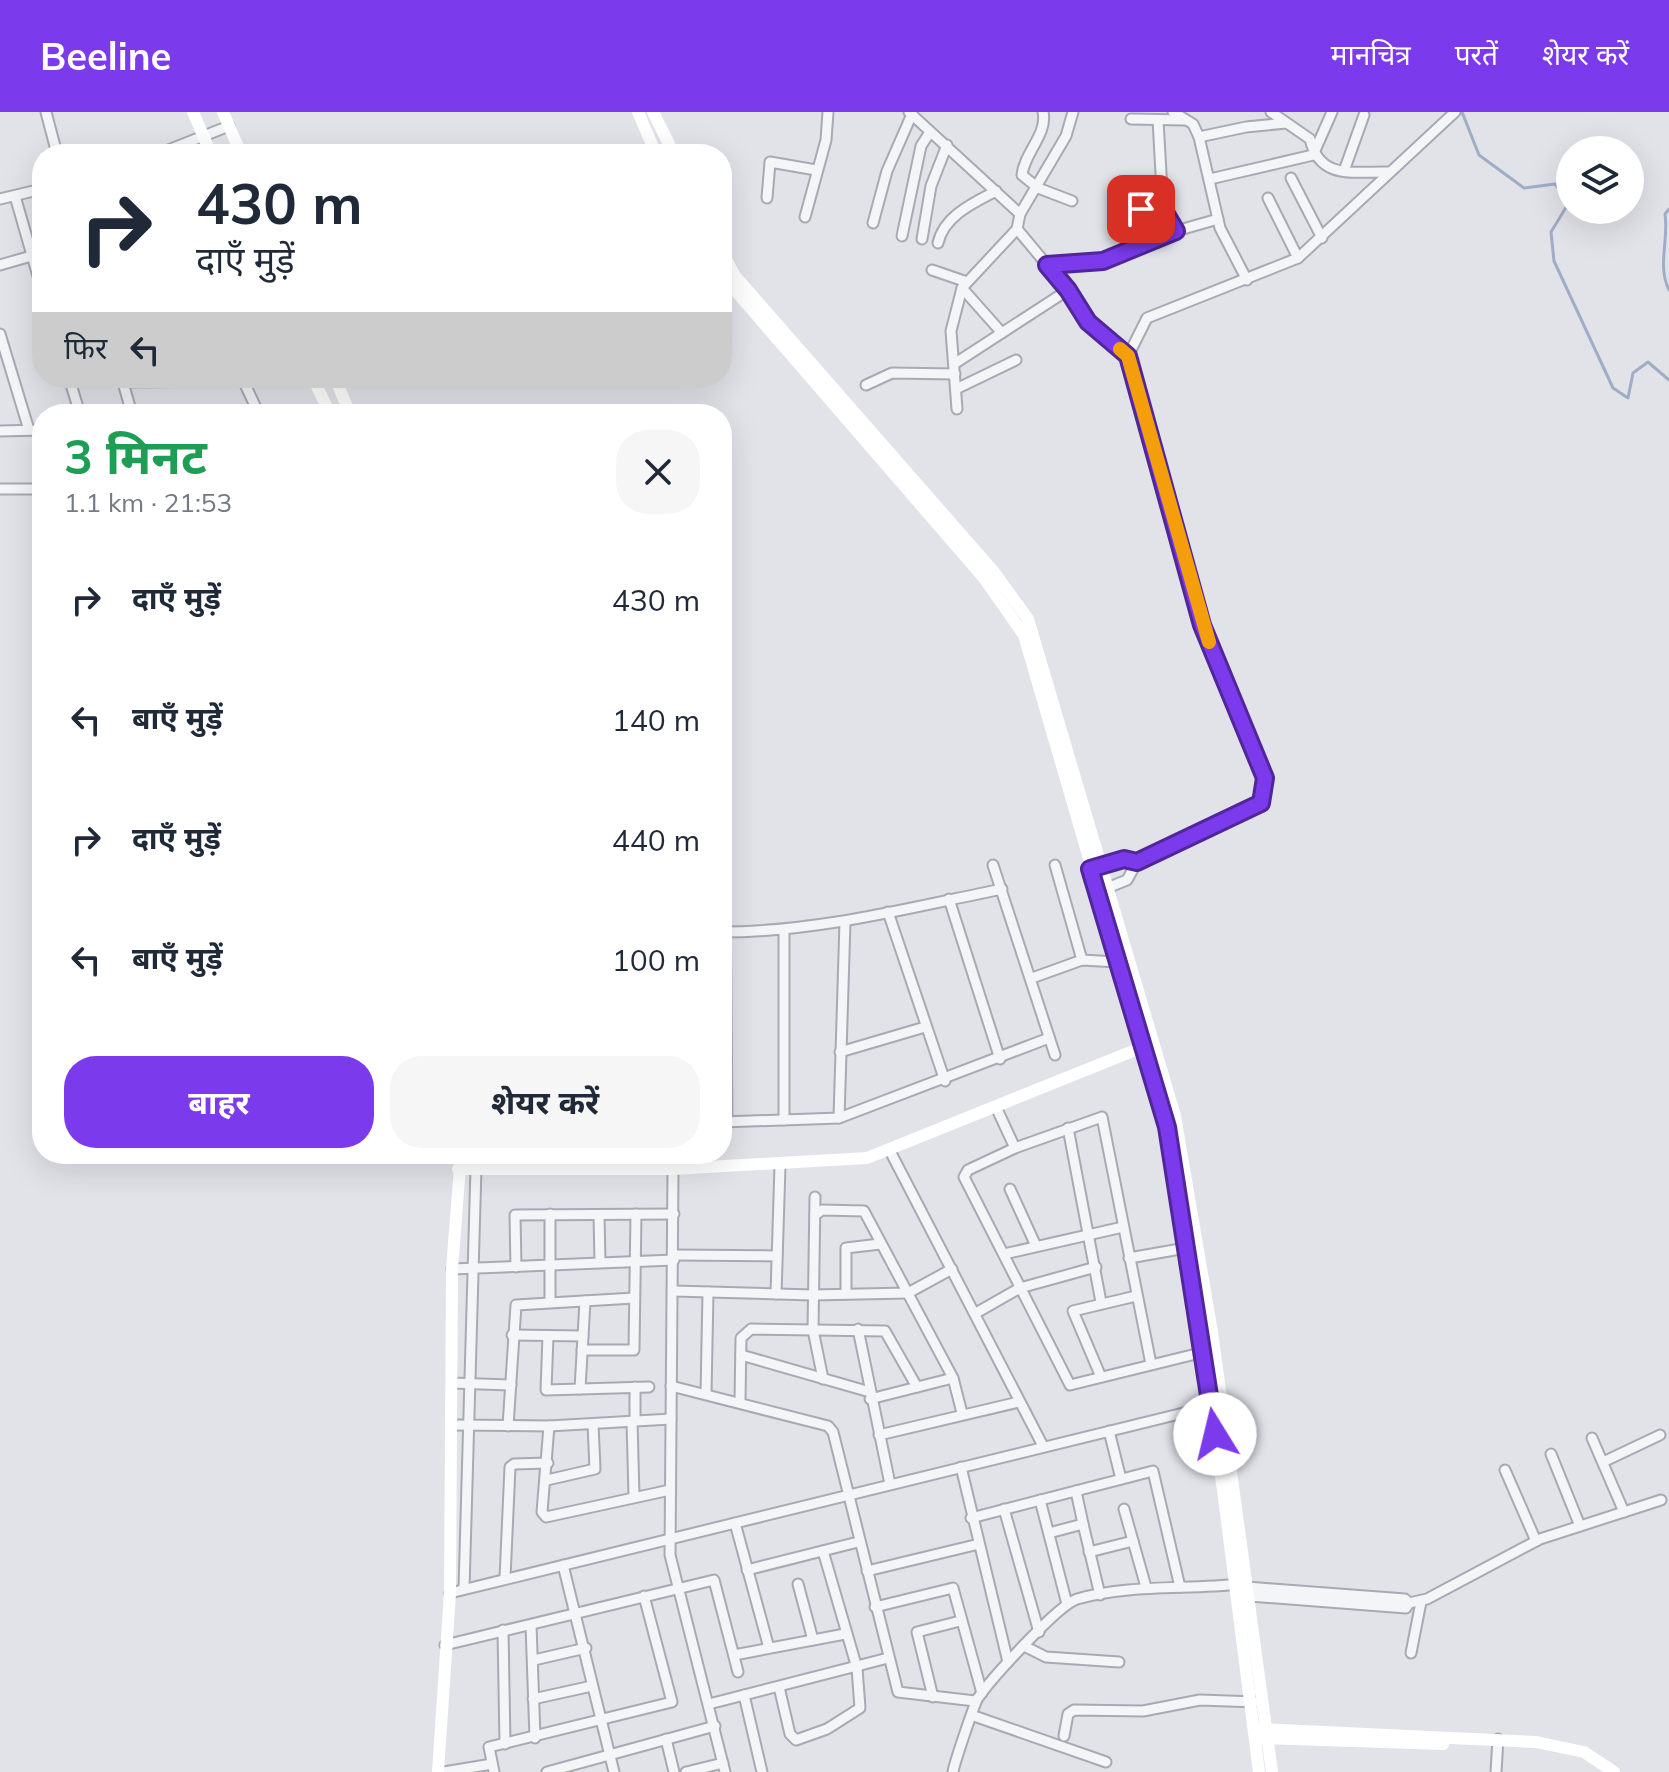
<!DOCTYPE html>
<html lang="hi">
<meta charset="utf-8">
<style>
:root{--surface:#fff;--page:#f6f6f7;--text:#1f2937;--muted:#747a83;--accent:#7c3aed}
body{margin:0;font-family:Mulish,"Noto Sans Devanagari",sans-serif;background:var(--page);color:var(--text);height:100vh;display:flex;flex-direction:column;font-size:30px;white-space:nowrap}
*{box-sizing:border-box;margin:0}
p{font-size:26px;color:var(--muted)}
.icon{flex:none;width:44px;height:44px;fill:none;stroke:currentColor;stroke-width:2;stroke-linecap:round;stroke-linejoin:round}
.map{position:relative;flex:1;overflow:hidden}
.side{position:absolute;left:32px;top:292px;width:700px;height:760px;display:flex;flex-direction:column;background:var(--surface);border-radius:32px;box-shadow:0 8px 32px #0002}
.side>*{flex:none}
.banner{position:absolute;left:32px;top:32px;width:700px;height:244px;border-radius:32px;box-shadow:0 8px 32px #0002;background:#fff;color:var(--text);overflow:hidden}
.fabs{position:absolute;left:1556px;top:24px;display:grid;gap:16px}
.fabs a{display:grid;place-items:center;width:88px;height:88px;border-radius:50%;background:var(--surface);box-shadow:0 8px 32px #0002;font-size:40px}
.pin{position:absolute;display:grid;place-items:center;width:68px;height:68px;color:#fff;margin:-34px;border-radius:16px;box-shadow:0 4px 12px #0006}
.me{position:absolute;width:88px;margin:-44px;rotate:351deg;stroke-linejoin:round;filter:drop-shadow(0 0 6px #0008)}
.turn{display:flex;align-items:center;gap:28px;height:168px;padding:0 32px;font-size:36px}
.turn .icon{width:104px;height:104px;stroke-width:2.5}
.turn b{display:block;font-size:56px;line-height:68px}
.then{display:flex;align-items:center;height:76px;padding:0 32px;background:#0003;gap:16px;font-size:30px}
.round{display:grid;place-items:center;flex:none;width:84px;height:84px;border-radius:32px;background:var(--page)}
.overview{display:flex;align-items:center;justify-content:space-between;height:136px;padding:0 32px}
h1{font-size:48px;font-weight:700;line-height:60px;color:#1e9e55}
.primary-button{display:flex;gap:16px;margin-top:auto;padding:16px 32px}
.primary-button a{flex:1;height:92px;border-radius:32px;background:var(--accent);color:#fff;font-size:32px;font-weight:700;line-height:92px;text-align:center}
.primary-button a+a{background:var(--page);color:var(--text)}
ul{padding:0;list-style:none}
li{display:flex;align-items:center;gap:24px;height:120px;padding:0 32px}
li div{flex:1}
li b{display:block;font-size:30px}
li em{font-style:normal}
header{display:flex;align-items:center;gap:48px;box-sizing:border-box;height:112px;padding:0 40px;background:var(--accent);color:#fff}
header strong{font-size:38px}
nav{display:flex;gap:44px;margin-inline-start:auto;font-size:28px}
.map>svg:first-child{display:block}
</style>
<header>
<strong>Beeline</strong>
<nav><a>मानचित्र</a><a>परतें</a><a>शेयर करें</a></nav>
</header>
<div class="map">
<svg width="1669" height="1660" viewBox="0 0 1669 1660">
<rect width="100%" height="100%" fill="#e1e3e9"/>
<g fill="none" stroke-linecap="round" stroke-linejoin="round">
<g stroke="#a0adc6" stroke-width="3">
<polyline points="1462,0 1479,43 1524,76 1555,72 1568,92 1551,120 1554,149 1613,276 1628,286 1633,261 1648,250 1669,268"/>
<path d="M 1669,97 L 1665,102 C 1669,128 1657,154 1669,178"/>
</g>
<defs>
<g id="street">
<polyline points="46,0 57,42"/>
<polyline points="909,0 1020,102"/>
<path d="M 1043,0 C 1048,22 1024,41 1022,63 L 1038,76 L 1072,89"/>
<polyline points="1173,0 1193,12 1199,25 1220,116 1247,168"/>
<path d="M 1271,0 L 1310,27 C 1320,69 1354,59 1390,60"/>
<polyline points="1131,7 1184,8"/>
<polyline points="1158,8 1163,97 1176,119 1218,107"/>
<polyline points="1199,25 1246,15 1286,11"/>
<polyline points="158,42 229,14"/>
<polyline points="1344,59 1364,3"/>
<polyline points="1291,66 1322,126"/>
<polyline points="1210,67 1313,43 1332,0"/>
<polyline points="15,84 42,178"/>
<polyline points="767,86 770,50 816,58"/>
<polyline points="1268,86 1298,146"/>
<polyline points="0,87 42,77"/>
<polyline points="1120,97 1163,97"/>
<polyline points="805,105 826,28 828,0"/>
<polyline points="873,111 887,59 912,2"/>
<polyline points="1017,117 1068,178 1088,210 1128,244 1202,513 1265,666 1266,679 1261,691 1137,750 1127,768 1102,778"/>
<polyline points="902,124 921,34 930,20"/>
<polyline points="922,127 931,74 947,33"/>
<path d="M 938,131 C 944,104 973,91 996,79"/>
<polyline points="0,153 42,141"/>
<polyline points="1047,153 1103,149 1176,119"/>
<polyline points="932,158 967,170"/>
<polyline points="962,176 1002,221"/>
<polyline points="0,222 29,318"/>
<polyline points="1128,244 1147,206 1298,146 1455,0"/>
<polyline points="954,252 1068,178"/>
<polyline points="69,266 80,302"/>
<polyline points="242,266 259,302"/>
<polyline points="122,267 132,302"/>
<polyline points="122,270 243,269"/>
<polyline points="866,273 892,261 955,262"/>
<polyline points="956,277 1016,248"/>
<polyline points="957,297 951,219 962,176 1017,117 1020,102 1066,24 1073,0"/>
<polyline points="0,319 42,318"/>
<polyline points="0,377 42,377"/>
<polyline points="993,753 1055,943"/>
<polyline points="1055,753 1082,848"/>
<polyline points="1098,755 1124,747 1137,750"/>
<polyline points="722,763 725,763 727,1010"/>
<polyline points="949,787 1000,947"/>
<polyline points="888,800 945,969"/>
<path d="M 722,820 C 817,820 908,796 1002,777"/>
<polyline points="1032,866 1082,848 1117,850"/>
<polyline points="840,940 925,915"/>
<polyline points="996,995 1015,1036"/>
<polyline points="839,1006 845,810"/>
<polyline points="784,1008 784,819"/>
<polyline points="722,1010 839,1006 1049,926"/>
<polyline points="1068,1016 1101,1190"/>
<polyline points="890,1039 1043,1334"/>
<polyline points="673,1057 670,1443 725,1660"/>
<polyline points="1010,1077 1036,1134"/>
<polyline points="815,1085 813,1218 823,1267"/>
<polyline points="550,1102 550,1190"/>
<polyline points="599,1103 600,1150"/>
<polyline points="815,1103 822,1098 864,1099 953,1266 962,1301"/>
<polyline points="1004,1142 1123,1115"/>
<polyline points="674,1143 777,1144"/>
<polyline points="1129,1146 1186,1136"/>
<polyline points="516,1155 515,1103 674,1102"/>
<polyline points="452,1157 674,1148"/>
<polyline points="674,1179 812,1183 908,1181 952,1157"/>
<polyline points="846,1181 846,1136 880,1132"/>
<polyline points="776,1182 780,1054"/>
<polyline points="976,1201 1020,1176 1096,1155"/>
<polyline points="858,1217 890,1372"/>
<polyline points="512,1223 583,1224"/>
<polyline points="548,1224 546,1278 649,1275"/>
<polyline points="582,1238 634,1238 636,1102"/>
<polyline points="741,1243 870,1280"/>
<polyline points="1151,1252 1102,1005 1015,1036 968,1058 964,1065 1070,1273 1200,1241"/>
<polyline points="1101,1265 1073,1199 1136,1184"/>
<polyline points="452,1271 511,1273"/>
<polyline points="671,1274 828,1314 833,1320 898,1580 975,1589"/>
<polyline points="635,1275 635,1309"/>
<polyline points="580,1277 585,1189"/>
<polyline points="706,1282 708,1180"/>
<polyline points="870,1287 953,1266"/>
<polyline points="740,1289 741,1226 751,1217 885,1219 917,1275"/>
<polyline points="632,1309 634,1384"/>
<polyline points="452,1313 549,1314 671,1307"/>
<polyline points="508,1314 516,1193 634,1186"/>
<polyline points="549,1314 542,1400 546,1405 670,1378"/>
<polyline points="1109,1319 1121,1367"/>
<polyline points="879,1323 1019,1290"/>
<polyline points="1592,1326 1624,1400"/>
<polyline points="1551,1342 1580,1414"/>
<polyline points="1603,1350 1660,1323"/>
<polyline points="961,1355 1008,1550"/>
<polyline points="1505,1358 1536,1429"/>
<polyline points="547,1368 595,1357 593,1312"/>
<polyline points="1076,1379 1083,1412"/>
<polyline points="1040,1388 1067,1492"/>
<polyline points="1004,1397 1039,1520"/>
<polyline points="1124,1397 1146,1475"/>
<polyline points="971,1406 1153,1359 1180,1475"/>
<polyline points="735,1411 769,1536"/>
<polyline points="1049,1421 1083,1412 1100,1483"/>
<polyline points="1089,1440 1133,1429"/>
<polyline points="563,1453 614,1660"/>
<polyline points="747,1458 858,1430"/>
<polyline points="867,1459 979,1432"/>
<polyline points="505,1466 510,1355 514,1352 548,1351"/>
<polyline points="798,1472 813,1528"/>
<polyline points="1247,1475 1405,1487 1409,1491 1406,1496 1249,1484"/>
<polyline points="464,1477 476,1056"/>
<polyline points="450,1481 1216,1293"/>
<polyline points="1409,1491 1427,1487 1540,1427 1661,1388"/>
<polyline points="875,1495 953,1476 982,1581"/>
<polyline points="531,1513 535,1626"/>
<polyline points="503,1518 505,1632"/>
<polyline points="445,1533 714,1468 738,1560"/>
<polyline points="1024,1534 1046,1545 1119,1550"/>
<polyline points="1411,1541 1421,1490"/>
<polyline points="734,1543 845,1522"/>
<polyline points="534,1548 586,1536"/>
<polyline points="779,1575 790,1622 796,1628 827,1617 860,1596 857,1556 823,1439"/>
<polyline points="744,1583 762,1660"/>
<polyline points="933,1585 917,1520 960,1509"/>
<polyline points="533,1587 592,1574"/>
<polyline points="709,1592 888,1546"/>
<polyline points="974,1604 1106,1650"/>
<polyline points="1064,1624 1068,1602 1074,1598 1143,1599 1200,1588 1256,1590"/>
<polyline points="666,1627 674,1660"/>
<polyline points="444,1660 492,1652"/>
<polyline points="494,1660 489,1635 672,1590 644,1484"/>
<polyline points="547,1660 715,1614"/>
<polyline points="686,1660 723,1651"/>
<path d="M 953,1660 C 954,1652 975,1590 978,1586 C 991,1567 1058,1493 1077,1487 C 1130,1472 1186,1478 1240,1472"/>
<polyline points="1496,1660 1498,1627"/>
</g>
</defs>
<use href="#street" stroke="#a7aab3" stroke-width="13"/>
<use href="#street" stroke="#f4f5f7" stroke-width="9"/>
<g stroke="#fff" stroke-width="12">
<polyline points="193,0 211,42"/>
<polyline points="223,0 241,42"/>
<polyline points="638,0 656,42"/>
<polyline points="653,0 674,42"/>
<polyline points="722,140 735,164 994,460 1028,507 1175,1004 1212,1220 1272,1660"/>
<polyline points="722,163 984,466 1024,523 1167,1015 1223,1378 1259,1660"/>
<polyline points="313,266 330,302"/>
<polyline points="335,266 350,302"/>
<polyline points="458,1057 673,1057 867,1046 1148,933"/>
<polyline points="1261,1617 1536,1630 1584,1640 1614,1660"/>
<polyline points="1261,1626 1443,1632"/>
<polyline points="438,1660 450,1481 452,1157 461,1042"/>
</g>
</g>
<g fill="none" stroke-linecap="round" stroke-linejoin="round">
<defs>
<polyline id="route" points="1141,97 1163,97 1176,119 1103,149 1047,153 1068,178 1088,210 1128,244 1202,513 1265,666 1261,691 1137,750 1124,747 1090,757 1167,1015 1215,1322"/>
</defs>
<use href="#route" stroke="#51269a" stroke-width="20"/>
<use href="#route" stroke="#7c3aed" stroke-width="14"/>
<polyline stroke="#f59e0b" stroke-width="14" points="1120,237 1128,244 1209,530"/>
</g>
</svg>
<div class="fabs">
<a><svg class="icon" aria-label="layers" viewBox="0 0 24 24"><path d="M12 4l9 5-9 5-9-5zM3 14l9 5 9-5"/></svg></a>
</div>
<div class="pin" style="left:1141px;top:97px;background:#d93025"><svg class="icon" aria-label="arrive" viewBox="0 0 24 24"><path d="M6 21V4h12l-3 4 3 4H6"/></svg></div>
<svg class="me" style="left:1215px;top:1322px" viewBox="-20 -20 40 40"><circle r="19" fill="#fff"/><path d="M0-13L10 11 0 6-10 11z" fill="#7c3aed"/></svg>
<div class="banner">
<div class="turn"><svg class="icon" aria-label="right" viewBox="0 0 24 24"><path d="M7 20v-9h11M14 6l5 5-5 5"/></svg><div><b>430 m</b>दाएँ मुड़ें</div></div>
<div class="then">फिर<svg class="icon" aria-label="left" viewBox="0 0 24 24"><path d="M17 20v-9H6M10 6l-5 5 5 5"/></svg></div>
</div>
<section class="side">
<div class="overview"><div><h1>3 मिनट</h1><p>1.1 km · 21:53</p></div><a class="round"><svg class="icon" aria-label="close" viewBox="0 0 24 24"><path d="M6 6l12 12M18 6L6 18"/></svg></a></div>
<ul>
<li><svg class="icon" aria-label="right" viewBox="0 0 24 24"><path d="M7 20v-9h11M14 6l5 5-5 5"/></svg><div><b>दाएँ मुड़ें</b></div><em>430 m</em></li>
<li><svg class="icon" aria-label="left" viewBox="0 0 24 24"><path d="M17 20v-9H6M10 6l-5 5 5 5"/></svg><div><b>बाएँ मुड़ें</b></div><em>140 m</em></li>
<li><svg class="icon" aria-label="right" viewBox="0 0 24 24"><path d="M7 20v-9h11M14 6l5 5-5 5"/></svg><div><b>दाएँ मुड़ें</b></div><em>440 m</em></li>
<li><svg class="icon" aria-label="left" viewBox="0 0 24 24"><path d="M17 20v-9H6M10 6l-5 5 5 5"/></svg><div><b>बाएँ मुड़ें</b></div><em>100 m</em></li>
</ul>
<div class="primary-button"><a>बाहर</a><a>शेयर करें</a></div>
</section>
</div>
